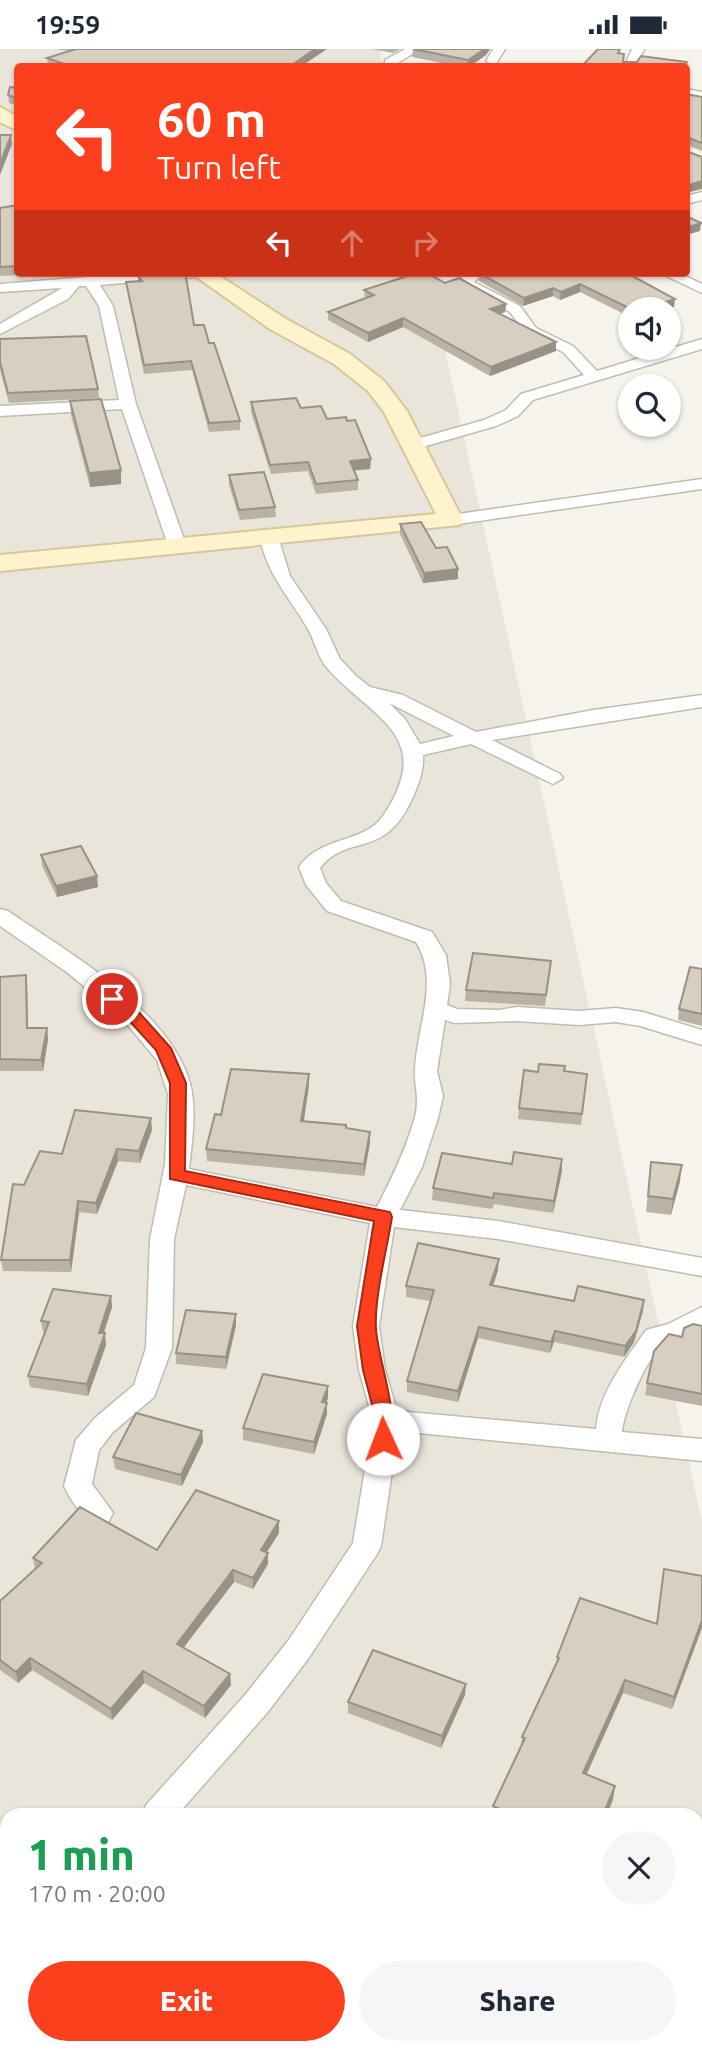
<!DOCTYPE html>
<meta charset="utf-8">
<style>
:root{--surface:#fff;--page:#f6f6f7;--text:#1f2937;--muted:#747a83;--accent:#fc3f1d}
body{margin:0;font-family:Ubuntu,sans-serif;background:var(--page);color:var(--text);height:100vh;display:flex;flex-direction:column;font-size:26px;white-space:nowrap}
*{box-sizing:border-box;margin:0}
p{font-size:23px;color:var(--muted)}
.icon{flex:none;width:38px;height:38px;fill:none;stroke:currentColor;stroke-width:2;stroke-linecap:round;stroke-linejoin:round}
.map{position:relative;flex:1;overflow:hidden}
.drawer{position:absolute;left:0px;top:1759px;width:704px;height:247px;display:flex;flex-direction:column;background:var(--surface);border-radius:21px 21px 0 0;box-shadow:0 2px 5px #0004}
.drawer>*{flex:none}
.hud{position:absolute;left:14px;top:14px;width:676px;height:214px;border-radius:7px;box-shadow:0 2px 5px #0004;background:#fc3f1d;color:#fff;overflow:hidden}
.controls{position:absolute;left:618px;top:248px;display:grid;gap:14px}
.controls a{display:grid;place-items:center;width:63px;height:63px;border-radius:50%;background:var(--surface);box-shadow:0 2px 5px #0004;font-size:35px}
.pin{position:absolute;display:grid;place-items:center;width:60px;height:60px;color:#fff;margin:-30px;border:4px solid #fff;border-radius:50%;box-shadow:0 2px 7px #0007}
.me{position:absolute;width:77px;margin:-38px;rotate:358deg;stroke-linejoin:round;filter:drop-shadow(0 0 5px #0008)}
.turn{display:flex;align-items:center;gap:24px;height:147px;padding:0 28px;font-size:32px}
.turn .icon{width:91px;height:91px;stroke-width:2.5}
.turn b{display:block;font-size:49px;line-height:60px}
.lanes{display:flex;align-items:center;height:66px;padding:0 28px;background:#0003;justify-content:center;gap:35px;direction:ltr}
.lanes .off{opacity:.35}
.round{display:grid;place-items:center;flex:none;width:74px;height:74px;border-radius:37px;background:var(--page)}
.overview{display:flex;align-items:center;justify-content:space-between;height:119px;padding:0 28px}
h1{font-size:42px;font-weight:800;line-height:52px;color:#1e9e55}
.button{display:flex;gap:14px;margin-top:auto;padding:14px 28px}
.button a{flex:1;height:80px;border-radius:42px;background:var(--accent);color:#fff;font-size:28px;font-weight:800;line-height:80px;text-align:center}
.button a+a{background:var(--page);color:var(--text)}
.status{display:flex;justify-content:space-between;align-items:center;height:49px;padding:0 35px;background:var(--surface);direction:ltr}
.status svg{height:19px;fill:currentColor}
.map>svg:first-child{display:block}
</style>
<div class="status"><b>19:59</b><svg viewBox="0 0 49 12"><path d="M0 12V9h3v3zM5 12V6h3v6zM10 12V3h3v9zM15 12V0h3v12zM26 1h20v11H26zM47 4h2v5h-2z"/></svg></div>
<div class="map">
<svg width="702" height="2004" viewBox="0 0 702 2004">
<rect width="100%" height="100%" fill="#f6f3ec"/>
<path fill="#eae5da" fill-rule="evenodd" d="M 0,0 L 379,0 L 383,17 L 18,18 L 18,224 L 428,224 L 702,1473 L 702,2004 L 0,2004 ZM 7,1766 L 696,1766 L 696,1998 L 7,1998 Z"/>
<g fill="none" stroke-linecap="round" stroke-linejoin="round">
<defs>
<g id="street">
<polygon points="405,0 420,0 393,17 385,17 385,11"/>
<polygon points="493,0 505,0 496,15 492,16 486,12"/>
<polygon points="632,0 644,0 636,18 624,18"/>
<polygon points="686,40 702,43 702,51 686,48"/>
<polygon points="702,143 702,151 686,155 686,147"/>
<polygon points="140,224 203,224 196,228 100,236 113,257 136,355 186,496 177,501 168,496 122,360 0,367 0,357 119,351 99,257 86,237 79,237 68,250 0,285 0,275 62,239 0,243 0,235"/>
<polygon points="484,224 474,233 520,257 536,279 573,297 597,322 702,290 702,300 533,351 518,367 496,377 412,401 406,399 406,393 484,371 506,361 521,345 584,326 563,303 526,285 510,263 459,235 465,224"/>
<polygon points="660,224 679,224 702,235 702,244"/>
<polygon points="702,430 702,440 451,476 443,471 451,466"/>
<path d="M 269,483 L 278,488 L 290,527 L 326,580 L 340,610 L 356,627 L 370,638 L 403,646 L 476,683 L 593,661 L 702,646 L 702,658 L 492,691 L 560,725 L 563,729 L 553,735 L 471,695 L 423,706 C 424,721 419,734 413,748 C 384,813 350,782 320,819 L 326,834 L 341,852 L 432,883 L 446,906 L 450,935 L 447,956 L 457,960 L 499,961 L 517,958 L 579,962 L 616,959 L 643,963 L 702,981 L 702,996 L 640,977 L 616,973 L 579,976 L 517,972 L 455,974 L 445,971 L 437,1022 L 443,1047 L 438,1069 L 422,1118 L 400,1161 L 498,1172 L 702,1209 L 702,1227 L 498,1190 L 394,1178 L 379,1277 L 385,1321 L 397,1362 L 596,1380 C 599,1343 625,1312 646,1281 L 668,1275 L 702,1258 L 702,1279 C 690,1286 678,1288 666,1294 C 648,1304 624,1362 622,1383 L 702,1390 L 702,1412 L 398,1382 L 381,1497 L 377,1505 L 308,1610 L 267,1664 L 177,1766 L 142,1766 L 146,1756 L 245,1646 L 288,1592 L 353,1494 L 373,1371 L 359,1321 L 353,1277 L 370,1174 L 186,1136 L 174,1190 L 172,1299 L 154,1348 L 113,1383 L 99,1401 L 92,1435 L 113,1464 L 109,1472 C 87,1479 73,1455 64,1437 L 76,1391 L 95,1369 L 134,1336 L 146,1299 L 150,1190 L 165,1115 L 168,1045 L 157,1011 L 121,968 L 68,924 L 0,877 L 0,860 L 8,862 C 68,904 168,959 190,1034 C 197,1061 192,1093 189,1120 L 377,1158 C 392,1129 406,1100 415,1068 C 420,1046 414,1039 415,1020 C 417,977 440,932 416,893 L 327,862 L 306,836 L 299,818 C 321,786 364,795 383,767 C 437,687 373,670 328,620 C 318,609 316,595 309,582 C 291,549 267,527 260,488 ZM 389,654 L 454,687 L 420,695 L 405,670 Z"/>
<polygon points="7,1885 7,1921 0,1923 0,1887"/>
<polygon points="353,1998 395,1998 398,2004 356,2004"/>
</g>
<g id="secondary">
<polygon points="0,58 18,68 18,82 0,73"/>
<polygon points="191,224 215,224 286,270 350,305 384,332 407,362 463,471 460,476 0,522 0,506 436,465 384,363 368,342 334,315 270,280"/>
</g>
</defs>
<use href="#street" stroke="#c2bbae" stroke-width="3"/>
<use href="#secondary" stroke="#d6c79b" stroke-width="4"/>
<use href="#street" fill="#fff" fill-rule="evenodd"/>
<use href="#secondary" fill="#fff3cd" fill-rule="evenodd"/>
</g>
<g fill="#bab2a6">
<polygon points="56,0 327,0 300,18 51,18 48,16 47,9 69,2"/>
<polygon points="371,0 400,0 393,4"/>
<polygon points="413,0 490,0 486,6 469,18 461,18 412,8"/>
<polygon points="18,39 18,57 9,54 8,46"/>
<polygon points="686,45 702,48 702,102 686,96"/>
<polygon points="18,156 18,224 38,225 0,227 0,159"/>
<polygon points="479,224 627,224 674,258 666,261 630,261 630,268 580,243 560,251 553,247 523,257 479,232"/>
<polygon points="138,227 194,276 209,294 240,372 240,381 209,383 192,321 144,325 127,241 126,233 138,232"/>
<polygon points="445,234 506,255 505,263 500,265 556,302 490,327 403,278 368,293 328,271 328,263 365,250 364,241"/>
<polygon points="0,290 98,340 99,349 9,354 0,321"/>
<polygon points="70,352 121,435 90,438 71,366"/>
<polygon points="251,353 301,359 327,370 371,410 370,420 354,421 358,431 358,441 316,445 308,422 271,425 251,363"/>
<polygon points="229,426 275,458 276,468 240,471 229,436"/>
<polygon points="400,475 436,499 458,520 458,530 423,534 400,485"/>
<polygon points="41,806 98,838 57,848 42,817"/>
<polygon points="551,913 545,957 465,952 466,941"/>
<polygon points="702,920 702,977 678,971 679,960"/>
<polygon points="0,928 27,937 28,979 47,979 48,990 43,1022 0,1022"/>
<polygon points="564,1022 587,1025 581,1076 518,1070 519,1059 538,1023"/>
<polygon points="309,1025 309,1036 304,1072 370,1083 370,1094 364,1127 207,1112 206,1100 221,1066"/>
<polygon points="152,1081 140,1114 118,1112 97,1165 79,1163 71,1223 3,1222 1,1211 24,1136 62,1105"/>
<polygon points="651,1113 680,1132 671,1166 646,1163"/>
<polygon points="562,1122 553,1164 494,1155 492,1160 432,1151 433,1139"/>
<polygon points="498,1221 493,1236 574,1252 643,1262 634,1293 624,1308 554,1293 550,1304 478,1289 458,1353 407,1343 407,1332 430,1252 406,1248 406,1237"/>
<polygon points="111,1247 112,1258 104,1284 106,1296 88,1347 30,1338 28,1327 45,1283 43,1283 41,1272"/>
<polygon points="236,1265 236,1276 226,1320 176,1315 176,1304"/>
<polygon points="702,1277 702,1357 645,1346 647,1334"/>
<polygon points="328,1349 326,1354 327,1365 314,1405 243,1391 243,1379"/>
<polygon points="202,1382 203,1393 182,1437 115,1420 113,1408"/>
<polygon points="279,1472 279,1484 267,1503 268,1515 253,1540 234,1533 183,1598 230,1625 231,1636 205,1669 144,1634 112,1671 32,1621 18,1634 0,1621 0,1552 35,1520 33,1509 157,1501"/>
<polygon points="702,1527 672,1660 623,1644 587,1725 615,1737 613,1750 607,1766 493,1766 493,1757 521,1699 522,1688 556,1616 557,1608 657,1575"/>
<polygon points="465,1646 441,1699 348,1664 348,1653"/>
</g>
<g fill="#979187">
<polygon points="315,0 327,0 300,18 289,18"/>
<polygon points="485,0 490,0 486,6 469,18 467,18 468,11"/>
<polygon points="11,86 12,95 0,126 0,115"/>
<polygon points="702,132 702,140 686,144 686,137"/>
<polygon points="701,174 700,182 686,186 686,179"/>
<polygon points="580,235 580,243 560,251 561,243"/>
<polygon points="553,239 553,247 523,257 524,249"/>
<polygon points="675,250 674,258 666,261 641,261"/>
<polygon points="506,255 505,263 489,269 490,260"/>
<polygon points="403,269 403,278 368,293 368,284"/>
<polygon points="556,293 556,302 490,327 491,318"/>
<polygon points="371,410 370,420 350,422 350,412"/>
<polygon points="121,421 121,435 90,438 89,424"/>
<polygon points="458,520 458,530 423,534 424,524"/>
<polygon points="97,827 98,838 57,848 56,837"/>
<polygon points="26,926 27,937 28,990 27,979"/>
<polygon points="47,979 48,990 43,1022 41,1011"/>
<polygon points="309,1025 309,1036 302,1083 301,1072"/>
<polygon points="151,1069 152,1081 140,1114 139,1102"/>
<polygon points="370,1083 370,1094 364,1127 364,1115"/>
<polygon points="117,1100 118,1112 97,1165 96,1154"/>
<polygon points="562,1110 562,1122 553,1164 554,1152"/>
<polygon points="682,1116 680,1132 671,1166 673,1150"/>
<polygon points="78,1152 79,1163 71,1223 70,1211"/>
<polygon points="499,1210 498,1221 490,1247 490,1236"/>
<polygon points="111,1247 112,1258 100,1295 99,1284"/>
<polygon points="644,1251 643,1262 634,1293 624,1308 625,1297"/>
<polygon points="236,1265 236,1276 226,1320 226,1308"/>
<polygon points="479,1278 478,1289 458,1353 458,1342"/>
<polygon points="555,1282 554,1293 550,1304 551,1293"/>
<polygon points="105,1284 106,1296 88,1347 87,1335"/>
<polygon points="328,1337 328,1349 322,1365 322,1353"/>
<polygon points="327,1354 327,1365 314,1405 314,1393"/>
<polygon points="202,1382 203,1393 182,1437 181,1426"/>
<polygon points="279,1472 279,1484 261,1512 261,1501"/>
<polygon points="268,1504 268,1515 253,1540 253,1529"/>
<polygon points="233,1521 234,1533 178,1606 177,1595"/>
<polygon points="702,1571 702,1579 672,1660 674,1648"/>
<polygon points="30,1609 32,1621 18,1634 16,1623"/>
<polygon points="143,1622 144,1634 112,1671 111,1660"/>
<polygon points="230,1625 231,1636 205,1669 204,1657"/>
<polygon points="625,1631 623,1644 581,1737 583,1724"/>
<polygon points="466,1635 465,1646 441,1699 442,1687"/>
<polygon points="615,1737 613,1750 607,1766 603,1766"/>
</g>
<g fill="#d8cfc1" stroke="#979187" stroke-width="2">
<polygon points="76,0 315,0 289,18 60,18 67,16 47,9"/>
<polygon points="413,0 485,0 468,11"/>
<polygon points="598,0 620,0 618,4 624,5 623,13 637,13 641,7 687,13 684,18 581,18"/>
<polygon points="10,38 18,39 18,50 8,46"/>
<polygon points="686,45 702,48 702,94 686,88"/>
<polygon points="0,86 11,86 0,115"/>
<polygon points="686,102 702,108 702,132 686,137"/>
<polygon points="18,156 18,217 0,218 0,159"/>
<polygon points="686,167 701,174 686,179"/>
<polygon points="174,224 181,224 186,228 194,276 204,276 209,294 214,294 240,372 209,374 191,312 144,316 126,233 142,232 138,227"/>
<polygon points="417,224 427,224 445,234 459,229 506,255 490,260 556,293 491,318 403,269 368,284 328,263 374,246 364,241"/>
<polygon points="479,224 627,224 675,250 641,261 633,261 580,235 561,243 553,239 524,249"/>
<polygon points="86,287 98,340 8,344 0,313 0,290"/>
<polygon points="296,349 301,359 321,357 327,370 346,368 347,372 355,371 371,410 350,412 358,431 316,435 308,413 270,416 251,353"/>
<polygon points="101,350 121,421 89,424 70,352"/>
<polygon points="264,423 275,458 239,461 229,426"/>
<polygon points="421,473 436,499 447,498 458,520 424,524 400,475"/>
<polygon points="81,797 97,827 56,837 41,806"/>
<polygon points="473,904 551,912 546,946 466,941"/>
<polygon points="690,918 702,920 702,965 679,960"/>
<polygon points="26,926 27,979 47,979 41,1011 0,1010 0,928"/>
<polygon points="539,1015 565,1017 564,1022 587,1025 582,1065 519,1059 524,1021 538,1023"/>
<polygon points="231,1020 309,1025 301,1072 346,1076 346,1079 370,1083 364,1115 206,1100 215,1065 221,1066"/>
<polygon points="75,1061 151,1069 139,1102 117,1100 96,1154 78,1152 70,1211 1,1211 13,1135 24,1136 40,1102 62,1105"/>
<polygon points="514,1103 562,1110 554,1152 494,1144 493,1149 433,1139 442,1104 512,1115"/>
<polygon points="651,1113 682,1116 673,1150 648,1147"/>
<polygon points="418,1194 499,1210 490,1236 574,1252 578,1237 644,1251 636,1282 625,1297 555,1282 551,1293 479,1278 458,1342 407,1332 434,1241 406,1237"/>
<polygon points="53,1240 111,1247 99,1284 105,1284 87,1335 28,1327 49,1273 41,1272"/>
<polygon points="186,1261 236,1265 226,1308 176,1304"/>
<polygon points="693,1275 702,1277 702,1345 647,1334 654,1302 669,1285 682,1288 684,1279"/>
<polygon points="263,1325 328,1337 322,1353 327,1354 314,1393 243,1379"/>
<polygon points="136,1364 202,1382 181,1426 113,1408"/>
<polygon points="196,1441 279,1472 261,1501 268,1504 253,1529 233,1521 177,1595 230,1625 204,1657 143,1622 111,1660 30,1609 16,1623 0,1611 0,1552 42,1514 33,1509 80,1458 157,1501"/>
<polygon points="664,1520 702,1527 702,1571 674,1648 625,1631 583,1724 615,1737 603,1766 514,1766 493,1757 525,1689 522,1688 559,1609 557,1608 580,1549 657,1575"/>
<polygon points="373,1601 466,1635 442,1687 348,1653"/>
<polygon points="696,1915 702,1916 702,2004 618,2004 620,1998 696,1998"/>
</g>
<path fill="#fc3f1d" stroke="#a42913" stroke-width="2" d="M 112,945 L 136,960 L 171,999 L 186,1034 L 185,1122 L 390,1163 L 392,1168 C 387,1200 374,1249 376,1280 C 378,1310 401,1372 389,1395 L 376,1395 L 373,1390 L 376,1371 L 363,1321 L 357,1277 L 374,1172 L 170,1130 L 170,1034 L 156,1001 L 125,967 L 104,950 Z"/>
</svg>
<div class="controls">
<a><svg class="icon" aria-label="sound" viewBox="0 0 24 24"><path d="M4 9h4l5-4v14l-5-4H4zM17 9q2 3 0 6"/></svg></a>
<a><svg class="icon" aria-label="search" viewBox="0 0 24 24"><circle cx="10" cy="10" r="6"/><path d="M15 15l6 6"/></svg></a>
</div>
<div class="pin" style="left:112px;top:950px;background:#d93025"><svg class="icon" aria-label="arrive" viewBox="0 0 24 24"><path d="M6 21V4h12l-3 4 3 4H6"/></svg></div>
<svg class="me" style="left:383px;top:1390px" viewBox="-20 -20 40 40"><circle r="19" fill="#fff"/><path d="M0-13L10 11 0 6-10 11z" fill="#fc3f1d"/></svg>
<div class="hud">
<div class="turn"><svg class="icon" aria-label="left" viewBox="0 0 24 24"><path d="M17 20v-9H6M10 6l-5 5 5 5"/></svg><div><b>60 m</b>Turn left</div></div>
<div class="lanes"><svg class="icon" aria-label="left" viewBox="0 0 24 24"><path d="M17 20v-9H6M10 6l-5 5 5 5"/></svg><svg class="icon off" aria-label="ahead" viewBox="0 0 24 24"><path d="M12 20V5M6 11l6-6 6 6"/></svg><svg class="icon off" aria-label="right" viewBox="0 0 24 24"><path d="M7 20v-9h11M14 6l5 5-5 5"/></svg></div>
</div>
<section class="drawer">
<div class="overview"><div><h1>1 min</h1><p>170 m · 20:00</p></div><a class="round"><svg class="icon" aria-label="close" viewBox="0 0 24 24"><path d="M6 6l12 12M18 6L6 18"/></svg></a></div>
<div class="button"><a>Exit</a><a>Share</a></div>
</section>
</div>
